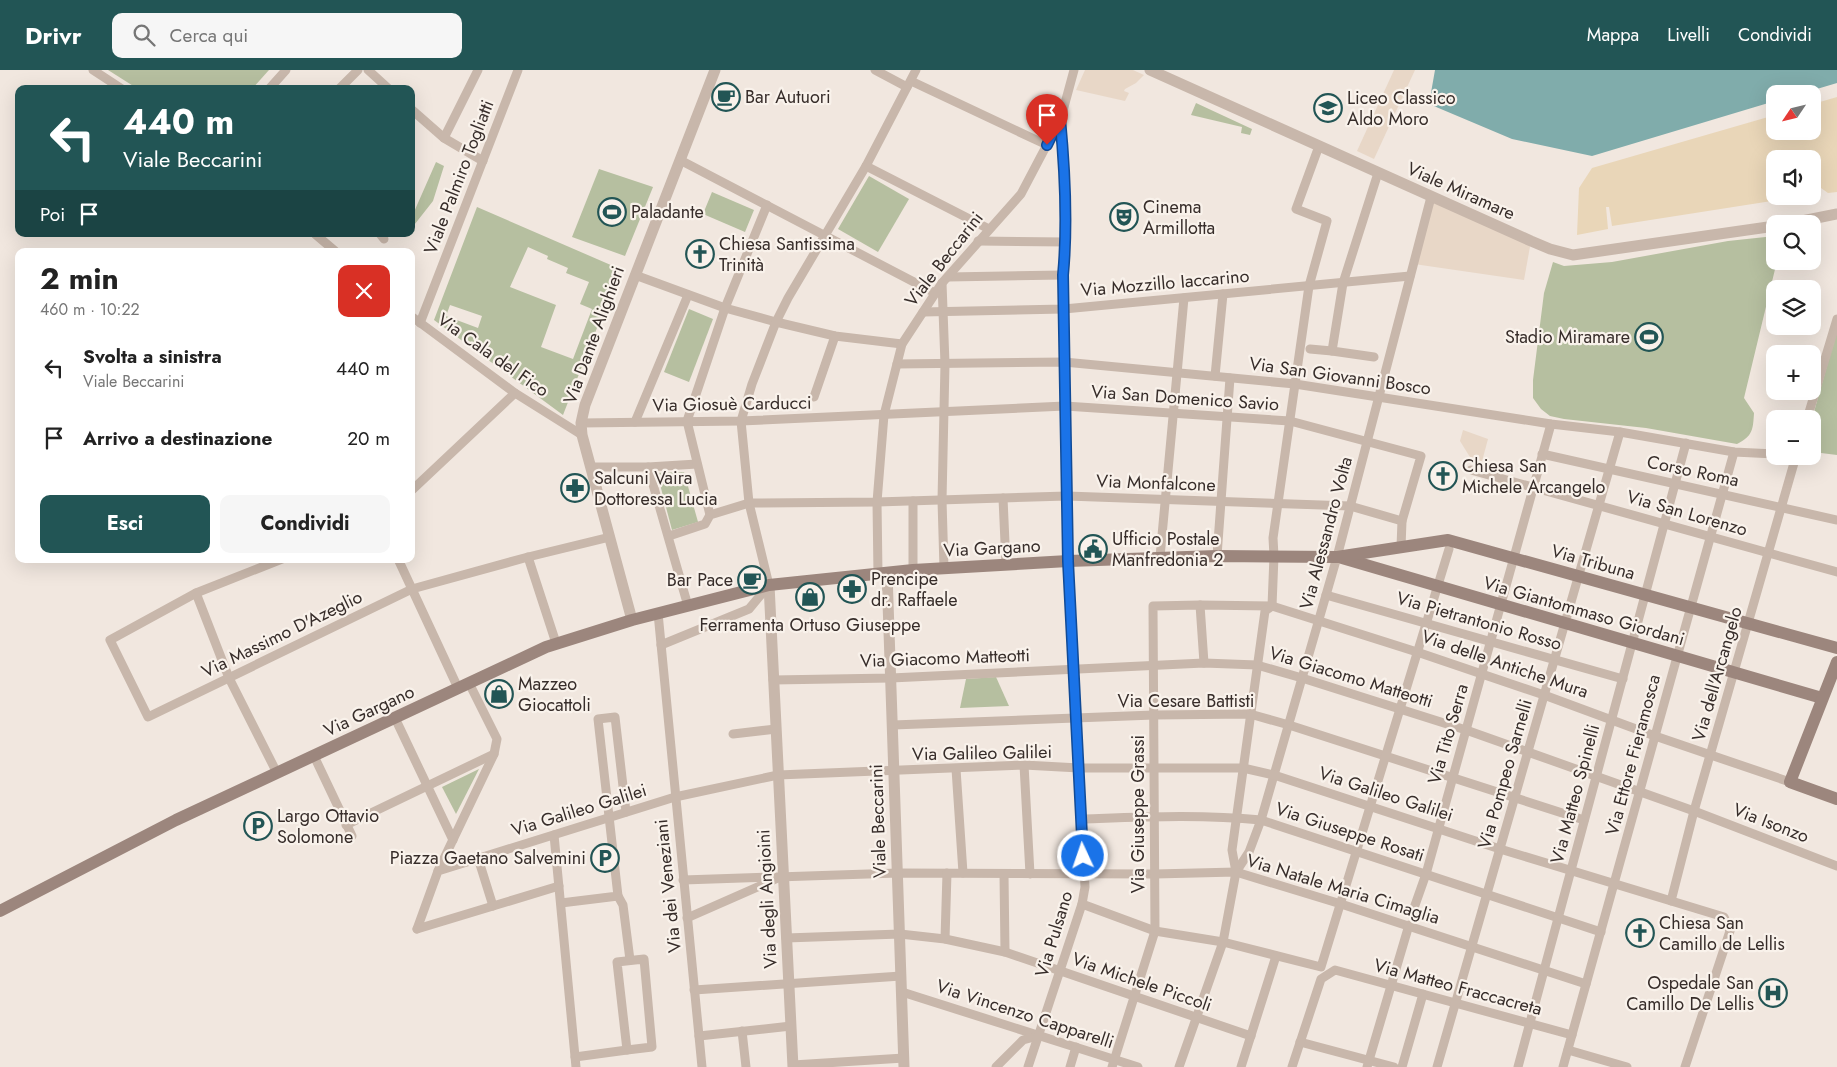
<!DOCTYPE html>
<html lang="it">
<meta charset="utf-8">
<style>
:root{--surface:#fff;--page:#f6f6f6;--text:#222;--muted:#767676;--accent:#255}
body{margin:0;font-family:Jost,sans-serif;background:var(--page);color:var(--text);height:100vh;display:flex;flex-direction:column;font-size:19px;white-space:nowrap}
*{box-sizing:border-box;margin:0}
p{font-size:16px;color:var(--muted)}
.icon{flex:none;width:28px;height:28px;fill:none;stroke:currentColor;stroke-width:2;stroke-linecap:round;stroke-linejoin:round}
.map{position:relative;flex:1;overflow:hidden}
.panel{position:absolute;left:15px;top:178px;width:400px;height:315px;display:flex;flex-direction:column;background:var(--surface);border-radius:10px;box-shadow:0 5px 20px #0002}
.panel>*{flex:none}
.banner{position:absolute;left:15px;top:15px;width:400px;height:152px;border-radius:10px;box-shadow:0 5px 20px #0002;background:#255;color:#fff;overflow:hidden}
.needle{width:32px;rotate:235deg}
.controls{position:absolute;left:1766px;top:15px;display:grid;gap:10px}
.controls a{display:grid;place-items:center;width:55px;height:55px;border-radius:10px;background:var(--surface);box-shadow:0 5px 20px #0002;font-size:25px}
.pin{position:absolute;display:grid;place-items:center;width:42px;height:42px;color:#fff;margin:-51px -21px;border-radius:50% 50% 50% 0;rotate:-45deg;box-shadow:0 0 5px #0007}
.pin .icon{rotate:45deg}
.me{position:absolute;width:55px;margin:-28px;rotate:357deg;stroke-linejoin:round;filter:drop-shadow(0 0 4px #0008)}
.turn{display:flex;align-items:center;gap:18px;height:105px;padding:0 25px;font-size:22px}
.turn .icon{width:65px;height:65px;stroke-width:2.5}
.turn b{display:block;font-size:35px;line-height:42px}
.then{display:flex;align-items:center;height:48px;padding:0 25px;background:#0003;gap:10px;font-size:19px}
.round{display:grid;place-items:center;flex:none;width:52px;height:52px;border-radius:10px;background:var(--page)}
.headline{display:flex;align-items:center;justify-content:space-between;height:85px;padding:0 25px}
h1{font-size:30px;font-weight:700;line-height:38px}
.cta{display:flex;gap:10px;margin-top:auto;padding:10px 25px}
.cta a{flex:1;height:58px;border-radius:10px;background:var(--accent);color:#fff;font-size:20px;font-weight:700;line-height:58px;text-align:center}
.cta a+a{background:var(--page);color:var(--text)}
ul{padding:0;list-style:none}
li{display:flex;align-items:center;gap:15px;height:70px;padding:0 25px}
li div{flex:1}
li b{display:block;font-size:19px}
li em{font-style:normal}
header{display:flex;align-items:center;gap:30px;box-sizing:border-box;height:70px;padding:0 25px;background:var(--accent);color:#fff}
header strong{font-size:24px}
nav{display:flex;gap:28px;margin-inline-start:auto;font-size:18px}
.search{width:350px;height:45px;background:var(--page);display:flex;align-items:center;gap:12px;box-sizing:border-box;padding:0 18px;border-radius:10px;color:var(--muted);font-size:19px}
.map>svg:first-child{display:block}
</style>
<header>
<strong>Drivr</strong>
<div class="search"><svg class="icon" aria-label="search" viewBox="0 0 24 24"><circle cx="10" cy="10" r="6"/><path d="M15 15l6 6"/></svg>Cerca qui</div>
<nav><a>Mappa</a><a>Livelli</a><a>Condividi</a></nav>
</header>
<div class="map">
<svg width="1837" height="997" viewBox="0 0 1837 997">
<rect width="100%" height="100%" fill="#f1e7df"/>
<g fill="#b6bfa0" fill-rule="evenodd">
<polygon points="108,0 269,0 252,19 138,19"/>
<polygon points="1196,33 1252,59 1250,65 1241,63 1242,57 1191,45"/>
<polygon points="436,92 444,96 433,131 411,159 411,141 414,142"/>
<polygon points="599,99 653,117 625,186 572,167"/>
<polygon points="869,106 909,129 878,182 838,159"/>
<polygon points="712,122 754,140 745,162 703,144"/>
<path d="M 477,137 L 620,199 L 563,345 L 434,250 ZM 528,177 L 548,186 L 547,189 L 568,198 L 566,203 L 589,212 L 580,234 L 592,239 L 573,289 L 541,277 L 556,235 L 510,217 ZM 450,235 L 482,246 L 478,258 L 446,246 Z"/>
<path d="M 1775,166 L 1775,191 L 1777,191 L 1744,328 L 1754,343 C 1753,359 1753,366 1737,374 L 1646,358 L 1564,349 L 1550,346 L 1541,339 L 1533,328 L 1533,310 L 1544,223 L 1553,192 L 1564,196 L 1612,192 L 1728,171 Z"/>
<polygon points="689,239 713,249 689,312 664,302"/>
<polygon points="1837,260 1837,385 1813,382 1812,349"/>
<polygon points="684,402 698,452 672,460 657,403"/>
<polygon points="996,607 1009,636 960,638 966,609"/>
<polygon points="479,699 456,744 442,717"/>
</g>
<polygon fill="#e9d6b8" points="1837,27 1837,122 1828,123 1821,118 1813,117 1812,89 1775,89 1775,126 1778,126 1778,130 1612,156 1609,137 1606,137 1608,159 1577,165 1579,118 1592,98 1775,45 1775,61 1812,61 1813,34"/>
<g fill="#e8d7c7">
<polygon points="1085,0 1133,0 1144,5 1136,13 1125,19 1124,21 1129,23 1125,31 1076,20"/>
<polygon points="1394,0 1415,0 1374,89 1357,81"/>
<polygon points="1431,127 1531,171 1524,210 1414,194"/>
<polygon points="1463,360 1488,369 1481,395 1473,392 1460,371"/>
</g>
<polygon fill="#80acab" points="1435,0 1837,0 1837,13 1800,24 1775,24 1775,31 1592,86 1512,69 1429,34"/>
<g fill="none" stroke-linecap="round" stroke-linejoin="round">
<g stroke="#c8b7ab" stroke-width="9">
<polyline points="93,0 122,19"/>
<polyline points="368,0 389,19"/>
<polyline points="875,0 907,17"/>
<polyline points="911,11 1047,75"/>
<polyline points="269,19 286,0"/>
<polyline points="339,19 358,0"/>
<polyline points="411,39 444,68 483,91"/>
<polyline points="444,68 478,0"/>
<polyline points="680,90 935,223"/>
<polyline points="866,96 989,159"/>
<polyline points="315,164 335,181"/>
<polyline points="380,164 384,169"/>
<polyline points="978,171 1066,172"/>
<polyline points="635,205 725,238 776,252 835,266 902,274"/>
<polyline points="948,207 1063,205"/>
<polyline points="942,213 945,294 942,430 944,498"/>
<polyline points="923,242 1064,239 1410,206"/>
<polyline points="411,246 515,323 582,365"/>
<polyline points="420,253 518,0"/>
<polyline points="1310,279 1332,281"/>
<polyline points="1374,287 1332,281 1343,213 1378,103"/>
<polyline points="897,294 1064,292 1295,314 1551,354 1620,362 1734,382 1775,384"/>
<polyline points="1215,306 1223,224"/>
<polyline points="814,327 835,266"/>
<polyline points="1807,349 1837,249"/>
<polyline points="635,352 688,225"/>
<polyline points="581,353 741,351 1065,336 1290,351 1421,386 1402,451 1401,477"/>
<polyline points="1542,384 1837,450"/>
<polyline points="591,397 648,397 688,536"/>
<polyline points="648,397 697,394"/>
<polyline points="1471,400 1837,502"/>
<polyline points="411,421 515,323"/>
<polyline points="1003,428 1006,495"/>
<polyline points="710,445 687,351 725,238 767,135"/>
<polyline points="669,466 705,454 710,445 749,433 877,432 1067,426 1350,436 1402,451"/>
<polyline points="1217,486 1230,308"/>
<polyline points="528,487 556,573"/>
<polyline points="1160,487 1184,228"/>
<polyline points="398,489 458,618"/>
<polyline points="913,500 913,431"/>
<polyline points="878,504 877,432 884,345 902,274 942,213 1021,124 1061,48 1074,0"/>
<polyline points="196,523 110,570 148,647 412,519 528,487 610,467"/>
<polyline points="1326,525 1623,609"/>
<polyline points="1200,535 1204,593"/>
<polyline points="658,543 702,997"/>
<polyline points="661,575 749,539 769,515 749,433 741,351 752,314 776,252 788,228 866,96 916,0"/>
<polyline points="773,610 891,608 1204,593 1257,595 1302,608 1466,660 1694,741 1837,796"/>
<polyline points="395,648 453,770"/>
<polyline points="893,655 1154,645 1250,644 1289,655 1584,750"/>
<polyline points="733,664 776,659"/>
<polyline points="314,686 352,766"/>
<polyline points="1024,695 1030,804"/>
<polyline points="956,699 963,803"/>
<polyline points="277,703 229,608 196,523 282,489"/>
<path d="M 1081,749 C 1141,747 1201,744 1261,750 L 1601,862"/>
<polyline points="346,755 494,684"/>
<polyline points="554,765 576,997"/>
<polyline points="478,788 493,836"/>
<polyline points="438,801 494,684 497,669 469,613"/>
<polyline points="1236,802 1249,782 1261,750 1274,705 1337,487 1431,127"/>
<polyline points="1004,804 1005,882"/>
<polyline points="683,810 898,803 1155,804 1236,802 1341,834 1586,914"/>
<polyline points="618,826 623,835 630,890"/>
<polyline points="1671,831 1694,741 1796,386"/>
<polyline points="561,833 618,826 598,649 615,647 626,742"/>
<polyline points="1082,834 1155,861 1223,872 1321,897 1449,479"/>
<polyline points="1414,838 1426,804 1551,354"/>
<polyline points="687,848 778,808"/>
<polyline points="417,859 438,801 675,727 778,705 1024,695 1079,698 1243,698 1274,705 1500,779 1724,847 1730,861 1685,997"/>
<polyline points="417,859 559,816"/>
<polyline points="786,868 900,864 945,869 1005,882 1251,966"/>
<polyline points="945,869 947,803"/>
<polygon points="644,889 652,977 627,980 617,892"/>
<polyline points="694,920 901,906"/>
<polyline points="902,922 1138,997"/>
<polyline points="742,961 746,997"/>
<polyline points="699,966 791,956"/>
<polyline points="1300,972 1394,997"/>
<polyline points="1568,980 1627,997"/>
<polyline points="575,987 627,980"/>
<polyline points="793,995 904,988"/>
<polyline points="996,997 1023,970 1038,966"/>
<path d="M 1028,997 L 1082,834 L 1085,817 L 1068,491 L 1063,205 C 1068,153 1064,100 1061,48"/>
<polyline points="1070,997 1076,977"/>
<polyline points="1112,997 1155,861 1153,536 1200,535 1272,536 1417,582 1544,625 1655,666 1790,712"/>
<polyline points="1179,997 1223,872 1236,802 1232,780 1265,541 1272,536 1274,486 1273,468 1309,216 1327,151 1296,139 1319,76"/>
<polyline points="1241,997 1276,886"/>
<polyline points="1292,997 1321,909 1335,900 1572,965"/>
<polyline points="1367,997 1409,855"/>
<polyline points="1402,997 1423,924"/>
<polyline points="1437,997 1620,362"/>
<polyline points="1518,997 1686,373"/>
<polyline points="1563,997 1734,382"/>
</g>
<g stroke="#c8b7ab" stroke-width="11">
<polyline points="1150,0 1531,171 1550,179 1573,185 1775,156"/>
<polyline points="1787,154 1837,144"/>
<polyline points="887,503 904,997"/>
<polyline points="769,515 793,997"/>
<polyline points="632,550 582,365 581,353 585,335 715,0"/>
</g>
<g stroke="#9c867d" stroke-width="12">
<polyline points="1342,488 1822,628"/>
<polyline points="1837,592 1790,712 1837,729"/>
<polyline points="0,841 176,750 546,577 632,550 769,515 913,500 1068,491 1217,486 1337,487 1448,470 1837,578"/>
</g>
</g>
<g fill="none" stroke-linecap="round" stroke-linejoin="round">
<defs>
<path id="route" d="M 1047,75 L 1060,48 C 1065,100 1068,153 1063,205 L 1068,491 L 1083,786"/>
</defs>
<use href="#route" stroke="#114b97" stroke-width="12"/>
<use href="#route" stroke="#1a73e8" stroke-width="9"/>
</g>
<defs>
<symbol id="cafe-ring" viewBox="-11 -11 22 22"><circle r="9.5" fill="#f9f2eb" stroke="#255" stroke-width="1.5"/><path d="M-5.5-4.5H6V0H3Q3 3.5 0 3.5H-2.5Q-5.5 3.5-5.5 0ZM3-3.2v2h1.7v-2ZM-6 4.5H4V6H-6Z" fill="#255"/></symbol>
<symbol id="school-ring" viewBox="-11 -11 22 22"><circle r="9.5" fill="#f9f2eb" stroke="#255" stroke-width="1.5"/><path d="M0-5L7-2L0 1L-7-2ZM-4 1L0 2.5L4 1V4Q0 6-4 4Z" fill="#255"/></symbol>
<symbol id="stadium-ring" viewBox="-11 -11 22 22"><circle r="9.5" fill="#f9f2eb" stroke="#255" stroke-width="1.5"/><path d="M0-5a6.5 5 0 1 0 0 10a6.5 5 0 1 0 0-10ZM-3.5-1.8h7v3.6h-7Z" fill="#255"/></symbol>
<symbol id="theatre-ring" viewBox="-11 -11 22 22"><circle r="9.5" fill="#f9f2eb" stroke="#255" stroke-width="1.5"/><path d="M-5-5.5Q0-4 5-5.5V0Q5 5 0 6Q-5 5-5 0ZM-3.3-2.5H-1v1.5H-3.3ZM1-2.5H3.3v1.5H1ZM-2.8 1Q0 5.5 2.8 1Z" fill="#255"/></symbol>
<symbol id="church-ring" viewBox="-11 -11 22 22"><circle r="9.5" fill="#f9f2eb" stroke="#255" stroke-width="1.5"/><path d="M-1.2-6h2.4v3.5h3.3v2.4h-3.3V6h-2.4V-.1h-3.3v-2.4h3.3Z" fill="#255"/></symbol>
<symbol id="pharmacy-ring" viewBox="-11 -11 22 22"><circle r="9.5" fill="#f9f2eb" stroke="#255" stroke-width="1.5"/><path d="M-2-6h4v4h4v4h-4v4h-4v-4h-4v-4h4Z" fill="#255"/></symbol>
<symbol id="civic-ring" viewBox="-11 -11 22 22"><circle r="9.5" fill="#f9f2eb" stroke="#255" stroke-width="1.5"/><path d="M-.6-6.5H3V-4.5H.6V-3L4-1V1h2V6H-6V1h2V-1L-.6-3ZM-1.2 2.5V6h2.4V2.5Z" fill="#255"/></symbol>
<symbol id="shop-ring" viewBox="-11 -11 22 22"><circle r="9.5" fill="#f9f2eb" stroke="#255" stroke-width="1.5"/><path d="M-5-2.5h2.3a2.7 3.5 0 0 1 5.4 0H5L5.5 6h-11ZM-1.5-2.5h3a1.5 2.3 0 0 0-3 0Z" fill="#255"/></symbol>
<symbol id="parking-ring" viewBox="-11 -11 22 22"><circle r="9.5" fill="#f9f2eb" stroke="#255" stroke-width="1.5"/><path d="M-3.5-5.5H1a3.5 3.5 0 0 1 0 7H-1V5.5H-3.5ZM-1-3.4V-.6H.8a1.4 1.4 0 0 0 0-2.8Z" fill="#255"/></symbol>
<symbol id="hospital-ring" viewBox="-11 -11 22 22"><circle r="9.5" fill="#f9f2eb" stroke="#255" stroke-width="1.5"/><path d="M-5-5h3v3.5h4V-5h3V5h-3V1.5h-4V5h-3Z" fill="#255"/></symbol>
</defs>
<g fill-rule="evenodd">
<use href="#cafe-ring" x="710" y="11" width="32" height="32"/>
<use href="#school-ring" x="1312" y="22" width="32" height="32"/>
<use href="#stadium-ring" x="596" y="126" width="32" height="32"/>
<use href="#theatre-ring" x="1108" y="131" width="32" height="32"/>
<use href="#church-ring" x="684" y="168" width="32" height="32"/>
<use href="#stadium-ring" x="1633" y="251" width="32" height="32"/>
<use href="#church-ring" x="1427" y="390" width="32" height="32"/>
<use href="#pharmacy-ring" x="559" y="402" width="32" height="32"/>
<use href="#civic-ring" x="1077" y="463" width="32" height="32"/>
<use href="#cafe-ring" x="736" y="494" width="32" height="32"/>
<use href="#pharmacy-ring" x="836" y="503" width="32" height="32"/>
<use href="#shop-ring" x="794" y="511" width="32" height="32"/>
<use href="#shop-ring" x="483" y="608" width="32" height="32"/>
<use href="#parking-ring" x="242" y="740" width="32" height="32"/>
<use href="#parking-ring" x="589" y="772" width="32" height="32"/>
<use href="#church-ring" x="1624" y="847" width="32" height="32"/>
<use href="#hospital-ring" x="1757" y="907" width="32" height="32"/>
</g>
<g text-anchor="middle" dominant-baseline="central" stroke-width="4.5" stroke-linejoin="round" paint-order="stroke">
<g font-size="18" fill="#372d2a" stroke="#f9f2eb" text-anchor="start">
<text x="745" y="27">Bar Autuori</text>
<text x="1347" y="28">Liceo Classico<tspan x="1347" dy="21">Aldo Moro</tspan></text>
<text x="1143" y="137">Cinema<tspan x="1143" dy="21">Armillotta</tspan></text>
<text x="631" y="142">Paladante</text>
<text x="719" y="174">Chiesa Santissima<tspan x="719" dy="21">Trinità</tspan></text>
<text x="1630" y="267" text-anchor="end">Stadio Miramare</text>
<text x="1462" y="396">Chiesa San<tspan x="1462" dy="21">Michele Arcangelo</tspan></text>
<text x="594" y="408">Salcuni Vaira<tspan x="594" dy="21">Dottoressa Lucia</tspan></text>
<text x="1112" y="469">Ufficio Postale<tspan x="1112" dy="21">Manfredonia 2</tspan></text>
<text x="871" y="509">Prencipe<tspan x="871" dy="21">dr. Raffaele</tspan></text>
<text x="733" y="510" text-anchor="end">Bar Pace</text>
<text x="810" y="555" text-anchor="middle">Ferramenta Ortuso Giuseppe</text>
<text x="518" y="614">Mazzeo<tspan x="518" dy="21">Giocattoli</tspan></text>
<text x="277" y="746">Largo Ottavio<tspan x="277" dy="21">Solomone</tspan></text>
<text x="586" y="788" text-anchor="end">Piazza Gaetano Salvemini</text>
<text x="1659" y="853">Chiesa San<tspan x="1659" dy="21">Camillo de Lellis</tspan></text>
<text x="1754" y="913" text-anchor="end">Ospedale San<tspan x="1754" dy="21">Camillo De Lellis</tspan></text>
</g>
<g font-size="18" fill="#372d2a" stroke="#f9f2eb">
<text transform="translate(459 107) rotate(-69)">Viale Palmiro Togliatti</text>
<text transform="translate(1461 121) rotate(24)">Viale Miramare</text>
<text transform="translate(944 189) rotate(-52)">Viale Beccarini</text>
<text transform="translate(1165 213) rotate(-5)">Via Mozzillo Iaccarino</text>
<text transform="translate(594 265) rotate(-70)">Via Dante Alighieri</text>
<text transform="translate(493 285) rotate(35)">Via Cala del Fico</text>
<text transform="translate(1340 306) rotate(8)">Via San Giovanni Bosco</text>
<text transform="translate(1185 328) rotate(4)">Via San Domenico Savio</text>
<text transform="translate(732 334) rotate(-1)">Via Giosuè Carducci</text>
<text transform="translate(1693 401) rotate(12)">Corso Roma</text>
<text transform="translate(1156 413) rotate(2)">Via Monfalcone</text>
<text transform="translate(1687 443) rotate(16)">Via San Lorenzo</text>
<text transform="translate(1326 463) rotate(-75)">Via Alessandro Volta</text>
<text transform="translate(992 478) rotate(-3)">Via Gargano</text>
<text transform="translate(1593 492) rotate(16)">Via Tribuna</text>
<text transform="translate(1584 541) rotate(16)">Via Giantommaso Giordani</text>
<text transform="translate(1479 551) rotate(16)">Via Pietrantonio Rosso</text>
<text transform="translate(282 564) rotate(-26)">Via Massimo D'Azeglio</text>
<text transform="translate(945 588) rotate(-2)">Via Giacomo Matteotti</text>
<text transform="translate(1505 594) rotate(19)">Via delle Antiche Mura</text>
<text transform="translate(1717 604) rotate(-74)">Via dell'Arcangelo</text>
<text transform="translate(1351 607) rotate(17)">Via Giacomo Matteotti</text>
<text x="1186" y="631">Via Cesare Battisti</text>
<text transform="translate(369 641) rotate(-25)">Via Gargano</text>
<text transform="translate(1448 664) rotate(-74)">Via Tito Serra</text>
<text transform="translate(982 683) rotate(-1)">Via Galileo Galilei</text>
<text transform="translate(1633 685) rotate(-75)">Via Ettore Fieramosca</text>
<text transform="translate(1505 704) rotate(-74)">Via Pompeo Sarnelli</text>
<text transform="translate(1386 724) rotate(18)">Via Galileo Galilei</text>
<text transform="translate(1575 724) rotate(-75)">Via Matteo Spinelli</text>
<text transform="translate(579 740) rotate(-17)">Via Galileo Galilei</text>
<text transform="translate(1138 744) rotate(-90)">Via Giuseppe Grassi</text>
<text transform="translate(878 751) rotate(-92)">Viale Beccarini</text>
<text transform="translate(1771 753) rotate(21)">Via Isonzo</text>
<text transform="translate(1350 762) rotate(18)">Via Giuseppe Rosati</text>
<text transform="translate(668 816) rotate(-96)">Via dei Veneziani</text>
<text transform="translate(1343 819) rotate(17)">Via Natale Maria Cimaglia</text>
<text transform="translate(767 829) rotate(-93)">Via degli Angioini</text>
<text transform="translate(1054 864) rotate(-73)">Via Pulsano</text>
<text transform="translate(1142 912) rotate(19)">Via Michele Piccoli</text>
<text transform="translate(1458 917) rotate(15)">Via Matteo Fraccacreta</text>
<text transform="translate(1025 944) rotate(18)">Via Vincenzo Capparelli</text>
</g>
</g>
</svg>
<div class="controls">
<a><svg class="needle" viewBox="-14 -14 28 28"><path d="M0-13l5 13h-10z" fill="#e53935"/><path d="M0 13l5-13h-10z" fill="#767676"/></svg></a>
<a><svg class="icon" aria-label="sound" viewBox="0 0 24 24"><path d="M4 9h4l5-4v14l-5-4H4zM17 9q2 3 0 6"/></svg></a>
<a><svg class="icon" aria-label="search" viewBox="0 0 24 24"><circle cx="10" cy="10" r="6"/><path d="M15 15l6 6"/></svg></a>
<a><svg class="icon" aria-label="layers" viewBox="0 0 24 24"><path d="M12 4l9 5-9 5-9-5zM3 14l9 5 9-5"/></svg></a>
<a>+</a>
<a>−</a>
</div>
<div class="pin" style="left:1047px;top:75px;background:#d93025"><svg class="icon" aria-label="arrive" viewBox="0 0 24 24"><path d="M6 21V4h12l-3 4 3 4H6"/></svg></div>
<svg class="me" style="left:1083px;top:786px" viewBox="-20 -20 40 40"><circle r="17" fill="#1a73e8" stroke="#fff" stroke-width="3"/><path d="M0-11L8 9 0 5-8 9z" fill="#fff"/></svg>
<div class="banner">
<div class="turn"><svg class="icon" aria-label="left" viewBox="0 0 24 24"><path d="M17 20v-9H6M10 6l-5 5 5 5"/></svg><div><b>440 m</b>Viale Beccarini</div></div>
<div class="then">Poi<svg class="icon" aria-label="arrive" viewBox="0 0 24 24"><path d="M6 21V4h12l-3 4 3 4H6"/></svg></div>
</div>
<section class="panel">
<div class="headline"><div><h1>2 min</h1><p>460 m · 10:22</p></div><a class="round" style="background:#d93025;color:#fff"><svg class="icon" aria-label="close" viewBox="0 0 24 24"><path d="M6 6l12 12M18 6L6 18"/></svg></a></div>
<ul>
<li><svg class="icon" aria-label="left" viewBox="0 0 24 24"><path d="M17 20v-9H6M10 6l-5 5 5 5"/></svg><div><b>Svolta a sinistra</b><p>Viale Beccarini</p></div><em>440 m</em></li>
<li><svg class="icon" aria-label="arrive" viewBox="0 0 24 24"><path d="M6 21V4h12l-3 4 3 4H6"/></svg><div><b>Arrivo a destinazione</b></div><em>20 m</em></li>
</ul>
<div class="cta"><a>Esci</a><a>Condividi</a></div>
</section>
</div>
